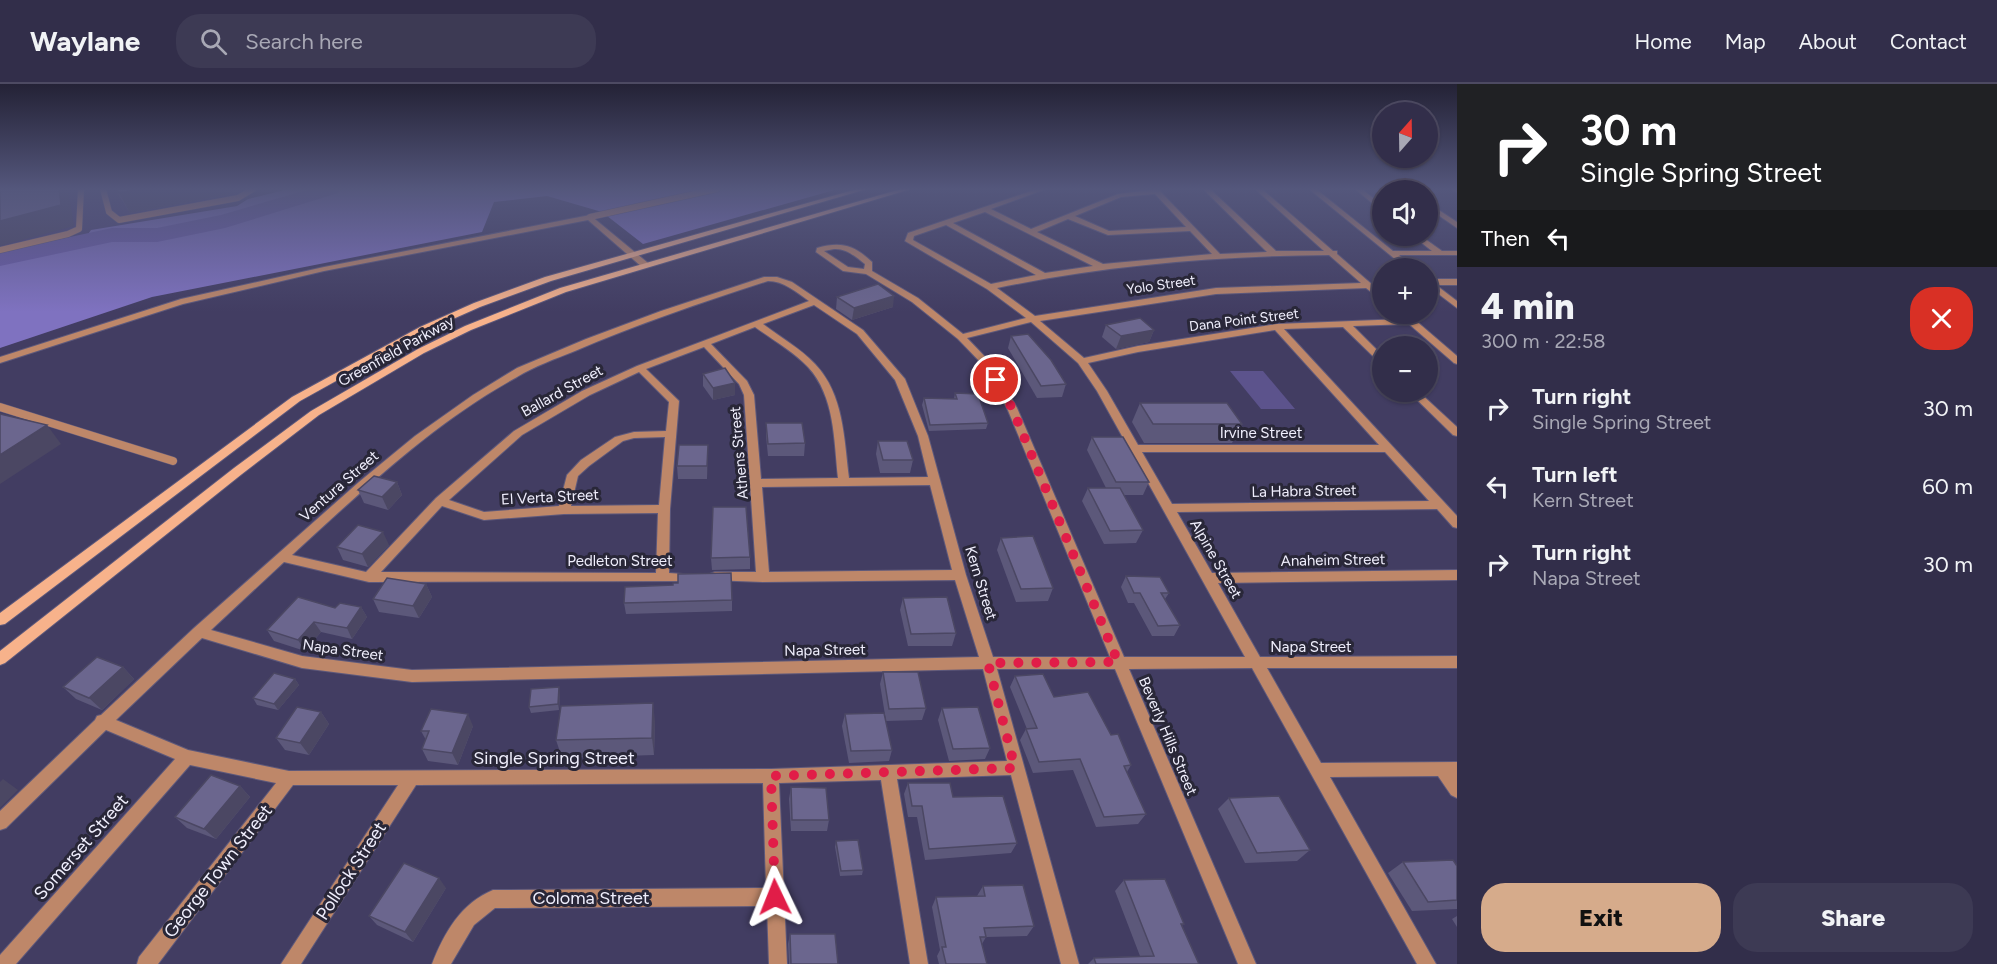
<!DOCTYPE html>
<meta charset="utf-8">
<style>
:root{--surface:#322e4a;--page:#3d3a54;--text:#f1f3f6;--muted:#a8a8b5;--line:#4d4a62;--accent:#d6ab8b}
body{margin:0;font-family:Figtree,sans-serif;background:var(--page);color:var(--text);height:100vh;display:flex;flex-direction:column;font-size:22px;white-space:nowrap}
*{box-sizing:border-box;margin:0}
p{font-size:20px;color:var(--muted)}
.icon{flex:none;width:33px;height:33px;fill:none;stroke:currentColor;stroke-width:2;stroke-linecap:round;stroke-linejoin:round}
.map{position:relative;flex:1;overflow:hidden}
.panel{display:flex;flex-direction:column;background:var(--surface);width:540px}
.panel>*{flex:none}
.guide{background:#202124;color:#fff;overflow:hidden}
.needle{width:39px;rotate:20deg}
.fabs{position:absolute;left:1372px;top:18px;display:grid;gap:12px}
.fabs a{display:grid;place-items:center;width:66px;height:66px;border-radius:50%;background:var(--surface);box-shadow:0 2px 4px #0004,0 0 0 2px var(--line);font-size:30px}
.pin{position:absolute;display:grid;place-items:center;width:51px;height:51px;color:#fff;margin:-26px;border:3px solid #fff;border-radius:50%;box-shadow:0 2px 6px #0007}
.me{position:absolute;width:66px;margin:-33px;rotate:358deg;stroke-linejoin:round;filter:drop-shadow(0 0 4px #0008)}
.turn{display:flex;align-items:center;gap:21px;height:126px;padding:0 24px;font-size:27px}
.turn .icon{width:78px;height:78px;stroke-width:2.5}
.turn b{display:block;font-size:42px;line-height:51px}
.then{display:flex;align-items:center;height:57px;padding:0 24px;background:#0003;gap:12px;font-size:22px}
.round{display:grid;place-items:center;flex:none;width:63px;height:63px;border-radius:24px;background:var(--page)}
.overview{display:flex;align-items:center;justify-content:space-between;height:102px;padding:0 24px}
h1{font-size:36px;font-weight:800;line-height:45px}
.cta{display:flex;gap:12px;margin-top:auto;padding:12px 24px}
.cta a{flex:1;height:69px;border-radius:24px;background:var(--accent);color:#111;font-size:24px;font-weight:800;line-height:69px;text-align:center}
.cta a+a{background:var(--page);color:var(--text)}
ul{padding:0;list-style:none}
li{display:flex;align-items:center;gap:18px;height:78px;padding:0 24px}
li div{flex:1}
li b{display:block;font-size:22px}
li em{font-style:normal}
header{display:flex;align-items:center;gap:36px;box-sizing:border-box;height:84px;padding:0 30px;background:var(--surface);border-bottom:2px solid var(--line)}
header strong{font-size:28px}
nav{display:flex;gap:33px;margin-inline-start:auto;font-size:21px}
.search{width:420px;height:54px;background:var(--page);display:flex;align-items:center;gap:15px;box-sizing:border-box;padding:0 21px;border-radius:24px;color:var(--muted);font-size:22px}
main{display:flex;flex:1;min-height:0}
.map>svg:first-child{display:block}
</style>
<header>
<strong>Waylane</strong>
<div class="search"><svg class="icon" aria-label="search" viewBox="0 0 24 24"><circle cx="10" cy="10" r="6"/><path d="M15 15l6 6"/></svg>Search here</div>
<nav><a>Home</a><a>Map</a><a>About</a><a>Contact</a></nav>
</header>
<main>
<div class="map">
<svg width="1457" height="880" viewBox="0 0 1457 880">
<rect width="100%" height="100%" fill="#423d62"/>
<polygon fill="#4a4370" points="0,105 289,105 248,115 237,122 175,134 0,175"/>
<polygon fill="#5c538c" points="1230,287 1263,287 1295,325 1261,325"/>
<polygon fill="#7f72c0" points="289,105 838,105 643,160 602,128 547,112 494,118 482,148 152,213 0,264 0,175 83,157 91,146 237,122 248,115"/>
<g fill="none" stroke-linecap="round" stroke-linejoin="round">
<polygon fill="#6b5daa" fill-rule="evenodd" points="310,105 341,105 338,109 225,144 157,158 112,158 0,182 0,168 112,144 157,144 221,131"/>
<defs>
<g id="lane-far1">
<polyline points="103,105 109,128 119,136 238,114 253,105"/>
<polyline points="590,133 717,105"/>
<polyline points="0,166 68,150 79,145 81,105"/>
</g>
<polyline id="lane" points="0,323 173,377"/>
<g id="street">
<path d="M 1037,105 L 1046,105 L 991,125 L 1031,145 L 1118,110 L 1158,105 L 1220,170 L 1267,168 L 1203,105 L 1210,105 L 1276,167 L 1324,167 L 1255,105 L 1262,105 L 1333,167 L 1337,167 L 1337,170 L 1383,210 L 1383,217 L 1366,204 L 1216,210 L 1040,237 L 1084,274 L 1138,262 L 1277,240 L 1403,235 L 1401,232 L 1404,230 L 1408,230 L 1457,272 L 1457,280 L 1454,279 L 1409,240 L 1353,242 L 1383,272 L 1383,280 L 1380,279 L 1343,243 L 1284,245 L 1457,432 L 1457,444 L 1453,443 L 1437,425 L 1177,428 L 1212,489 L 1457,486 L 1457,496 L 1218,499 L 1260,573 L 1457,572 L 1457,584 L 1267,584 L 1321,679 L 1457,678 L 1457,714 L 1451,711 L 1438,692 L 1330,693 L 1436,880 L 1417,880 L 1252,584 L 1129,585 L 1256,880 L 1238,880 L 1115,585 L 997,585 L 1079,880 L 1061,880 L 1011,691 L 897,695 L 928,880 L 910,880 L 881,696 L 779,699 L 787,880 L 769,880 L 767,822 L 495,824 L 474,841 L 451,880 L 432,880 C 444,849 461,819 493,806 L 766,804 L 763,699 L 416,701 L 301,880 L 281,880 L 398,701 L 293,701 L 158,880 L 137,880 L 139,873 L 276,699 L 190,681 L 16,880 L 0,880 L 0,871 L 175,675 L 106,646 L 6,744 L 0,746 L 0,727 L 95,636 L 97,632 L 101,631 L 194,544 L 359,398 L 415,352 L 473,311 L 517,284 L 586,255 L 661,227 L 764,193 L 777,193 L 792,198 L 863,246 L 905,295 L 928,352 L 966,491 L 993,573 L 1110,573 L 1007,324 L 984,282 L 958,255 L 912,218 L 866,190 L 843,187 L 816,168 L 817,164 C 841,157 854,161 872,178 L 872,187 L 918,214 L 963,250 L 1026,234 L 987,205 L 905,157 L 908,149 ZM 1155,110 L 1186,143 L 1109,147 L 1075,132 L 1121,113 ZM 985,128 L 1093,182 L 1045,189 L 953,139 ZM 1068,135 L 1108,151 L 1190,147 L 1212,170 L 1103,180 L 1037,148 ZM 946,141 L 1036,191 L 991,200 L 913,156 L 914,152 ZM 834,165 C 846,164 856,173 865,180 L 864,185 L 848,183 L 824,167 ZM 1329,171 L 1361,199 L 1216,204 L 1035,232 L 997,204 C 1107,181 1217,172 1329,171 ZM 768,197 C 784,197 796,208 809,217 L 637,282 L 582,307 L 514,347 L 436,414 L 366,488 L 292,471 C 362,407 433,339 517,293 C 535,282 555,275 575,267 C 638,240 703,218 768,197 ZM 814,221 L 857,250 L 895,296 L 918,352 L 928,393 L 849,394 C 844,355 844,310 815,280 C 800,264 780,253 763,240 ZM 1031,238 L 1078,279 L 1097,307 L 1245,573 L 1124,573 L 1017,324 L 991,279 L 967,254 ZM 755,243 C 773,256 793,267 808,283 C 835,312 834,357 838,394 L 761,395 L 754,311 L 747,297 L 711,260 ZM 1275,246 L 1379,361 L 1138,361 L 1107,307 L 1088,279 L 1138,268 ZM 704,263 L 739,300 L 744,311 L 756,488 L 715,488 L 710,490 L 709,493 L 710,496 L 763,498 L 955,496 L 979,573 L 412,586 L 302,572 L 211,546 L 284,478 L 369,498 L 697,497 L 698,494 L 697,491 L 669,489 L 670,425 L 679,317 L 646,285 ZM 639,288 L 669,318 L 666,347 L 634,348 L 615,353 L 581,376 L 567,391 L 559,422 L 484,428 L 449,416 L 522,351 L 590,311 ZM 665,353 L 659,421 L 571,422 L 578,392 L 589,382 L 623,357 L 634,354 ZM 1142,368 L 1385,368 L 1429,417 L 1172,420 ZM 930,401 L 952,486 L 769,488 L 762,403 ZM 442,422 L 484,436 L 564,430 L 658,429 L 656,489 L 381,488 ZM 202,554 L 302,584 L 412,598 L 983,585 L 1007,677 L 771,685 L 289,687 L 188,666 L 116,636 Z"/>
<polygon points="1309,105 1316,105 1393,167 1432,167 1413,152 1421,152 1442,167 1457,167 1457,171 1399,171 1414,184 1406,184"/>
<polygon points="1355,105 1362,105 1383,122 1383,128"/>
<polygon points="1404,105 1412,105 1412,106 1405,106"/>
<polygon points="1452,105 1457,105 1457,108 1453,106"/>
<polygon points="1428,119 1457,138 1457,144 1428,124"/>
<polygon points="590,131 648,179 648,183 642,183 588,136 324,187 183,220 0,279 0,273 181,215 324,183"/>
<polygon points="1428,195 1457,195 1457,201 1436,201 1457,217 1457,224 1428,202"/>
<polygon points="1409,308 1419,308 1457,343 1457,352 1453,351"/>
</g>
<g id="secondary">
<polygon points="857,105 867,105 551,197 480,223 426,247 300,317 5,540 0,541 0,529 292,313 420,243 474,219 545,193"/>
<polygon points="901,105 911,105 566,208 471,246 424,269 319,331 242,390 5,579 0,581 0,567 234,384 311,327 418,265 465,242 560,204"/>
</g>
</defs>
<use href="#lane-far1" stroke="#5e597b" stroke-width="7"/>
<use href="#lane" stroke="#5e597b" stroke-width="9"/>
<use href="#street" stroke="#5e597b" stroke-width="2"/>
<use href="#secondary" stroke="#5e597b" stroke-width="2"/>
<use href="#lane-far1" stroke="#be8769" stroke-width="6"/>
<use href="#lane" stroke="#be8769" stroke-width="8"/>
<use href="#street" fill="#be8769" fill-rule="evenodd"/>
<use href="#secondary" fill="#f7b28b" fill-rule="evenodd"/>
</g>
<g fill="#5c587a">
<polygon points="115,105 244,105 236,109 130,129"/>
<polygon points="837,213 893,223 852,236 836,225"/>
<polygon points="1106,241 1154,246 1149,258 1116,265 1102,253"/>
<polygon points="1011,252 1066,300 1062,313 1037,314 1008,264"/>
<polygon points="703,290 735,299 735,311 713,316 703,302"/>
<polygon points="955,309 988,339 986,345 929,347 922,321 924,314 954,315"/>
<polygon points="1140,319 1242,340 1232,359 1144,359 1132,338"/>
<polygon points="766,339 805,359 804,372 768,372 766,352"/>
<polygon points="1092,353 1149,398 1143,411 1124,411 1143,446 1136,459 1104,460 1082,417 1088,404 1106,404 1087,366"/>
<polygon points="878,357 913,376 910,389 880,389 876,370"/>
<polygon points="708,361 707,395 678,395 677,382"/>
<polygon points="397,398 402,411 388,426 364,419 358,406"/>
<polygon points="1001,454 1053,504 1048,517 1016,518 997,466"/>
<polygon points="389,461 368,483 343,476 337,463"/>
<polygon points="750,473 750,485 712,486 711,474"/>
<polygon points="1126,492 1169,509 1165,515 1180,541 1174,552 1152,552 1134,519 1128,519 1121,503"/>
<polygon points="426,500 432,513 419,534 379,528 373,515"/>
<polygon points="903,514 956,549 952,562 908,562 900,526"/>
<polygon points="732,516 732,527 626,530 624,519"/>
<polygon points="361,523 367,533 352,555 321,548 305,567 274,557 267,546 335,524"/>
<polygon points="123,583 134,595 102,626 76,615 63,603"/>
<polygon points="883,588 926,624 922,636 886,637 880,600"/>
<polygon points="1015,592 1054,613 1111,651 1131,681 1127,688 1146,730 1138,740 1096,743 1073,686 1033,689 1020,656 1026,645 1027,645 1010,603"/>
<polygon points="295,595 299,601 278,626 257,621 253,614"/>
<polygon points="560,609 559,626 531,629 529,623"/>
<polygon points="942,624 990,664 985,675 949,677 938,636"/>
<polygon points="321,628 329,640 309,671 285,666 276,654"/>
<polygon points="845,630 892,666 889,677 849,679 842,642"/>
<polygon points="655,637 654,671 562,674 556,656"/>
<polygon points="473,642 458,681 428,677 422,665 426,656 421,647"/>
<polygon points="908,699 953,713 1017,759 1011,769 925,776 917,733 908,733 904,710"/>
<polygon points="240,702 250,713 216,755 187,744 175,733"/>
<polygon points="791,703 829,736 827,747 791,747 789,715"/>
<polygon points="1229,714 1310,766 1297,777 1245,779 1218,725"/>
<polygon points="836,757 863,786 862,791 840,792 835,763"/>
<polygon points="1403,778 1457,782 1457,825 1412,827 1388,789"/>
<polygon points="1124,796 1184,840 1182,841 1199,880 1088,880 1094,874 1140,872 1115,807"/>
<polygon points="983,802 1034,842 1027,852 986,853 982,860 987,880 939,880 937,872 940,866 932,823 936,813 977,812"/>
<polygon points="446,804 413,858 377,841 369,832"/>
<polygon points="1457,832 1457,843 1452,835"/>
<polygon points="790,850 838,880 789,880 788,860"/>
</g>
<g fill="#4b4763">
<polygon points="59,105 68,105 74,142 0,162 0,137"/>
<polygon points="141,105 244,105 236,109 130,129 119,109"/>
<polygon points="894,212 893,223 852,236 854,224"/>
<polygon points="1154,246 1149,258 1116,265 1121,252"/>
<polygon points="735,299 735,311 713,316 713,304"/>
<polygon points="47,341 61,360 0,400 0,371"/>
<polygon points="708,361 708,374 707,395 707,382"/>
<polygon points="397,398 402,411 388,426 382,413"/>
<polygon points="383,448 389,461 368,483 362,470"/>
<polygon points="426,500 432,513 419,534 413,522"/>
<polygon points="361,523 367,533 352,555 347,544"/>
<polygon points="314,538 321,548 305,567 298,556"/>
<polygon points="123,583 134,595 102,626 89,614"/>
<polygon points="295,595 299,601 278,626 274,620"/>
<polygon points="559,603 560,609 559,626 558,620"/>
<polygon points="653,619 655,637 654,671 652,654"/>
<polygon points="321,628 329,640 309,671 300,659"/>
<polygon points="468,630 473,642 458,681 452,669"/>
<polygon points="3,695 18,706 0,724 0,698"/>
<polygon points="240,702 250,713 216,755 204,745"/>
<polygon points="439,794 446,804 413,858 405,848"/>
</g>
<g fill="#6b668e" stroke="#4b4763" stroke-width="1.5">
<polygon points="0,105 59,105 61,121 0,137"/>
<polygon points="116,105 141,105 119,109"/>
<polygon points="878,200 894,212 854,224 837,213"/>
<polygon points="1140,234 1154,246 1121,252 1106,241"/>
<polygon points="1028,250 1051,276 1066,300 1041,302 1011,252"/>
<polygon points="725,284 735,299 713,304 703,290"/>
<polygon points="955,309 978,310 988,339 930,341 924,314 957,315"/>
<polygon points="1140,319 1227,319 1242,340 1153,340"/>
<polygon points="0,330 47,341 0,371"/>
<polygon points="766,339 802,339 805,359 768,360"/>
<polygon points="1092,353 1123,353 1149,398 1116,398"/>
<polygon points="878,357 907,357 913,376 883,376"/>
<polygon points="679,361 708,361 707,382 677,382"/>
<polygon points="374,392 397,398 382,413 358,406"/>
<polygon points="1088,404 1120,404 1143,446 1110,447"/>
<polygon points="713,423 746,423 750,473 711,474"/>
<polygon points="358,441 383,448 362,470 337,463"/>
<polygon points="1033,452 1053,504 1021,505 1001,454"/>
<polygon points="731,489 732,516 624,519 625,503 673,501 673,499 678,499 678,490"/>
<polygon points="1126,492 1160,493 1169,509 1161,509 1180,541 1158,542 1140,509 1134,509"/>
<polygon points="387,494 426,500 413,522 373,515"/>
<polygon points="298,513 335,524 340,519 361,523 347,544 314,538 298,556 267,546"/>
<polygon points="947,513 956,549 911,550 903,514"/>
<polygon points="97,573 123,583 89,614 63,603"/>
<polygon points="883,588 918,588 926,624 889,625"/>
<polygon points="274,589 295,595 274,620 253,614"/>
<polygon points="1043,590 1054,613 1088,608 1111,651 1118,650 1131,681 1124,682 1146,730 1104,733 1080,675 1039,678 1026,645 1037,644 1015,592"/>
<polygon points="559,603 558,620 529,623 531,605"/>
<polygon points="653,619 652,654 556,656 561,622"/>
<polygon points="297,623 321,628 300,659 276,654"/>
<polygon points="978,623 990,664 953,665 942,624"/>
<polygon points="431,625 468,630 452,669 422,665 429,647 421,647"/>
<polygon points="884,629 892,666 851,667 845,630"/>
<polygon points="211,691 240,702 204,745 175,733"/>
<polygon points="908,699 950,699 953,713 1003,712 1017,759 929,765 922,722 912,722"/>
<polygon points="791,703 826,704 829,736 792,736"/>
<polygon points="1279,712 1310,766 1257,769 1229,714"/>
<polygon points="858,756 863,786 841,787 836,757"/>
<polygon points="1453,776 1457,782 1457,816 1428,818 1403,778"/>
<polygon points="404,779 439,794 405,848 369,832"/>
<polygon points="1165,795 1184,840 1181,840 1199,880 1096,880 1094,874 1154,872 1124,796"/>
<polygon points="1023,801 1034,842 984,844 986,853 980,853 987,880 946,880 942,863 946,863 936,813 985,812 983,802"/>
<polygon points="790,850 835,850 838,880 791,880"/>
</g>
<linearGradient id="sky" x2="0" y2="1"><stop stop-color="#242236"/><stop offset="0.46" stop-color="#54577c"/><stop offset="1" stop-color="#54577c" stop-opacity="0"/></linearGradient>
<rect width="1457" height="228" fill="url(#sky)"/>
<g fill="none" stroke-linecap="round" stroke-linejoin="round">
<polyline stroke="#e11d48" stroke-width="10" stroke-dasharray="0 18" points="775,813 771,692 1015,684 988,579 1118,578 1012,324 996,296"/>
</g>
<g text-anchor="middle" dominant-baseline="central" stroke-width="6" stroke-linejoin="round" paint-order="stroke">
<g font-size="14" fill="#f0effd" stroke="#292738">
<text transform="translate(1161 201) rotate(-8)">Yolo Street</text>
<text transform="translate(1244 236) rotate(-7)">Dana Point Street</text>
</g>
<g font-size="15" fill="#f0effd" stroke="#292738">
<text transform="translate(396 267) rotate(-29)">Greenfield Parkway</text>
<text transform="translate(562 307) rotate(-29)">Ballard Street</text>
<text x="1261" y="349">Irvine Street</text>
<text transform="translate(739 369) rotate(-95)">Athens Street</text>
<text transform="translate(339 402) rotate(-41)">Ventura Street</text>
<text transform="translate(1304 407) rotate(-1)">La Habra Street</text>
<text transform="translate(550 413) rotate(-3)">El Verta Street</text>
<text transform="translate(1216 475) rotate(60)">Alpine Street</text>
<text transform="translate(1333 476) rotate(-1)">Anaheim Street</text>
<text x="620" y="477">Pedleton Street</text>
<text transform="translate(981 499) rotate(73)">Kern Street</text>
<text x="1311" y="563">Napa Street</text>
<text transform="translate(343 566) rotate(8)">Napa Street</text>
<text transform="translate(825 566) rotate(-1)">Napa Street</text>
<text transform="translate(1168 652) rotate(67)">Beverly Hills Street</text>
</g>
<g font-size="18" fill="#f0effd" stroke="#292738">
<text x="554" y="674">Single Spring Street</text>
<text transform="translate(81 763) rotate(-49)">Somerset Street</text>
<text transform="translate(218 787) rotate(-52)">George Town Street</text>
<text transform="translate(351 787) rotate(-57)">Pollock Street</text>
<text x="591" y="814">Coloma Street</text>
</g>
</g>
</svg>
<div class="fabs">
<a><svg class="needle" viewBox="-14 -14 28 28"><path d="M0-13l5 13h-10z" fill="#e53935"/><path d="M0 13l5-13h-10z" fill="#a8a8b5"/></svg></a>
<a><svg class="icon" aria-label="sound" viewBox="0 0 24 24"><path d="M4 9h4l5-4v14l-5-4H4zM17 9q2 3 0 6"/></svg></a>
<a>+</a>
<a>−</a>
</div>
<div class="pin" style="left:996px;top:296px;background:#d93025"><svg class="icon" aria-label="arrive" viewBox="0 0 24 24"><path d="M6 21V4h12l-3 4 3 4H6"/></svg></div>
<svg class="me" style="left:775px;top:813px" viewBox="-20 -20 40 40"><path d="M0-17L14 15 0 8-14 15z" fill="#e11d48" stroke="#fff" stroke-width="4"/></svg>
</div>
<section class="panel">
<div class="guide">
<div class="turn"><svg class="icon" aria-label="right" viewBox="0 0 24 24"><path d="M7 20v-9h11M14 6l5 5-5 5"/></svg><div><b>30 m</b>Single Spring Street</div></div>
<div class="then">Then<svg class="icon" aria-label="left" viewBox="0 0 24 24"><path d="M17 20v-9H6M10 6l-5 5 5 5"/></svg></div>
</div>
<div class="overview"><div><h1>4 min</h1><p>300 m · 22:58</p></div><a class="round" style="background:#d93025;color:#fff"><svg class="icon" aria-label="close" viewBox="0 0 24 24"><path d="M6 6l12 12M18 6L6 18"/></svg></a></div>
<ul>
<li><svg class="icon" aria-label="right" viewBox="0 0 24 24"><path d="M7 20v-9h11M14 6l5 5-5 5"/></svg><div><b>Turn right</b><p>Single Spring Street</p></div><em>30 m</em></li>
<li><svg class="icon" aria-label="left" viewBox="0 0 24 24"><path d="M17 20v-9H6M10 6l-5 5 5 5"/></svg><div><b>Turn left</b><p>Kern Street</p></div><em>60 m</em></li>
<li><svg class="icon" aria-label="right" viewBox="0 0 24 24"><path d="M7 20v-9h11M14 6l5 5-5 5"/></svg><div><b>Turn right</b><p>Napa Street</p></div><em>30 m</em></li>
</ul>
<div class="cta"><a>Exit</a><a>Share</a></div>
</section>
</main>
